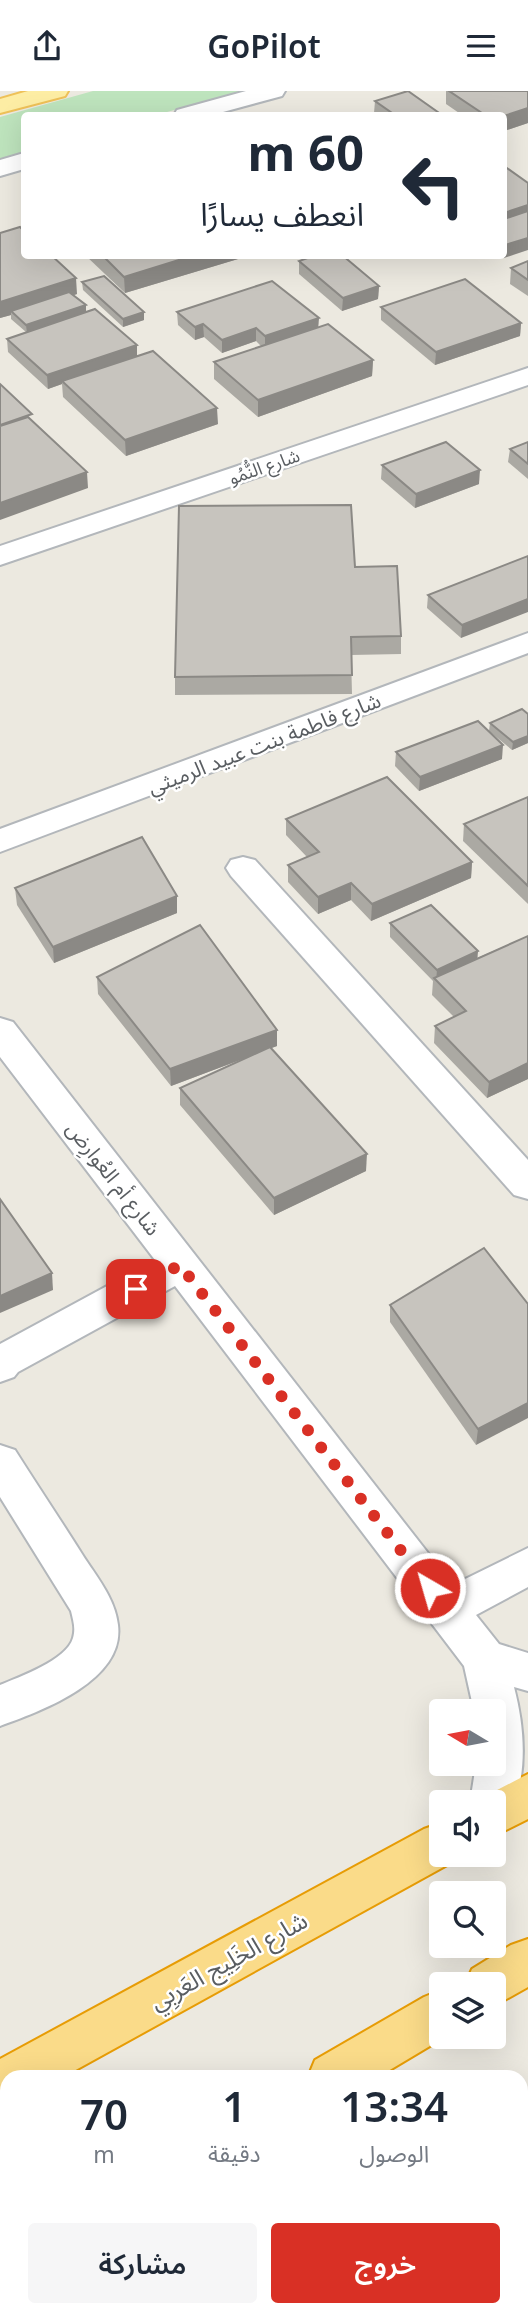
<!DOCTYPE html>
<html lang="ar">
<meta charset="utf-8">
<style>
:root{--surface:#fff;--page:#f6f6f7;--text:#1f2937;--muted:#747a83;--accent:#d93025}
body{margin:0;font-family:"Noto Sans","Noto Sans Arabic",sans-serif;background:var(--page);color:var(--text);direction:rtl;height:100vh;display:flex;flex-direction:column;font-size:26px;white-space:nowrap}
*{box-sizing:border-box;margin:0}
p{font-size:23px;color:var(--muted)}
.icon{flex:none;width:38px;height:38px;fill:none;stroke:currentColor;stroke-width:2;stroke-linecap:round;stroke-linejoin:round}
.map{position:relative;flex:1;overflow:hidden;direction:ltr}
.details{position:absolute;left:0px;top:1979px;width:528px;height:247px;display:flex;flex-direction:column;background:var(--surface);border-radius:21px 21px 0 0;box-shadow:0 7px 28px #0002;direction:rtl}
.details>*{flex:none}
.hud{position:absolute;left:21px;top:21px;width:486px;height:147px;border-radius:7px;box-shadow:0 7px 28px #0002;direction:rtl;background:#fff;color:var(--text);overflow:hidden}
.needle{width:46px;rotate:280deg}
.tools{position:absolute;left:429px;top:1608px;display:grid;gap:14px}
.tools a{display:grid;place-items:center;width:77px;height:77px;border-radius:7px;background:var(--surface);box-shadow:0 7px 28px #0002;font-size:35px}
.pin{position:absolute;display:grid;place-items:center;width:60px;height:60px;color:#fff;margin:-30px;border-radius:14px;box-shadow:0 4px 10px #0006}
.me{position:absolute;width:77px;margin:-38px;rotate:322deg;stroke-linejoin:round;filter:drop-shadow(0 0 5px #0008)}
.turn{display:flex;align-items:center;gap:24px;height:147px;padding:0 28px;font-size:32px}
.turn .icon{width:91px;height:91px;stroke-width:2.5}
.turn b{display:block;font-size:49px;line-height:60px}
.eta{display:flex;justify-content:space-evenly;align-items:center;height:119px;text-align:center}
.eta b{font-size:42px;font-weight:600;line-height:49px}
.cta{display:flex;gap:14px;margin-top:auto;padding:14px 28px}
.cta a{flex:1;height:80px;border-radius:7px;background:var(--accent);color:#fff;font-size:28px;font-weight:600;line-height:80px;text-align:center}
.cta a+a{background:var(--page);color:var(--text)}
header{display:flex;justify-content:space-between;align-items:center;height:91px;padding:0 28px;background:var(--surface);font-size:32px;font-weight:600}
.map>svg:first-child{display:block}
</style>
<header><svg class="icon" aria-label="menu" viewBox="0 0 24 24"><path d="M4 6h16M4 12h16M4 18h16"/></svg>GoPilot<svg class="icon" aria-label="share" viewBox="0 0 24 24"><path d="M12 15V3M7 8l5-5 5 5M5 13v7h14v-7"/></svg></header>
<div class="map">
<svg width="528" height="2225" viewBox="0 0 528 2225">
<rect width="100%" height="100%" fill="#ece9e0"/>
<polygon fill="#bee4bd" points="93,0 244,0 156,24 24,24 24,61 0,68 0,26"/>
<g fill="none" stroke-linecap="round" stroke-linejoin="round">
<defs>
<g id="minor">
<polygon points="246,0 285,0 282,5 212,24 174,24 177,19"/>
<polygon points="24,62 24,78 0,85 0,69"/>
<polygon points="528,277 528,294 0,474 0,455"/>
<polygon points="528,542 528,562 0,761 0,738"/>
<polygon points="243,766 255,769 528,1069 528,1108 514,1104 231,785 226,777 231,769"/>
<path d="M 0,927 L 13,931 L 453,1494 L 528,1457 L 528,1496 L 476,1524 L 499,1553 L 528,1562 L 528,1600 L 514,1596 C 525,1638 528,1686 509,1727 L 494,1732 L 494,1712 L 470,1712 L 476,1673 L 494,1673 L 494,1620 L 474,1620 L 464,1575 L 175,1195 L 18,1281 L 14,1286 L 0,1291 L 0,1253 L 155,1169 L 0,966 Z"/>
<path d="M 0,1354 L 15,1359 C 37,1394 60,1428 82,1463 C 96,1485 115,1507 118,1534 C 125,1590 41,1620 0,1635 L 0,1594 C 19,1586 67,1569 73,1547 C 76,1537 73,1529 71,1520 L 0,1406 Z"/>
</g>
<polygon id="major" points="28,0 68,0 65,5 0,22 0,8"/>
<g id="highway">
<polygon points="528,1683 528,1728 494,1745 494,1712 477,1712 478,1709"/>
<polygon points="441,1732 441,1764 459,1764 458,1768 63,1986 7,1986 7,2007 0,2004 0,1968 424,1738"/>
<polygon points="528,1848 528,1896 494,1915 494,1894 465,1894 472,1878 511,1854"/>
<polygon points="441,1899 441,1946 445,1946 378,1986 308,1986 315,1969 424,1906"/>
<polygon points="7,2023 7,2078 0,2081 0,2026"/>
<polygon points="7,2154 7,2207 0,2210 0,2157"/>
</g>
</defs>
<use href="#minor" stroke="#b3b7bb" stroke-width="4"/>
<use href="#major" stroke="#eec158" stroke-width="4"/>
<use href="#highway" stroke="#e79c05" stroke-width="4"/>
<use href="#minor" fill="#fff" fill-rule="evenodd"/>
<use href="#major" fill="#fdeda4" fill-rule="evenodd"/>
<use href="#highway" fill="#fadb89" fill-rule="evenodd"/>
</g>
<g fill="#aba9a3">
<polygon points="446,0 528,0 528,32 504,40 504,24 462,24 446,13"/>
<polygon points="375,10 442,24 377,24 374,22"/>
<polygon points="0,142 77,203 74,204 86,214 86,221 218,333 126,365 63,306 62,293 48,298 8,261 7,248 26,241 11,228 11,224 0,227"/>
<polygon points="85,164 238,164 238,168 125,202"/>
<polygon points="299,170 379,195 378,208 342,220 299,183"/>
<polygon points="528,170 528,205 510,193 511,177"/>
<polygon points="82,191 144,229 123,236 83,199"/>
<polygon points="381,216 521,232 520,245 435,274 381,229"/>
<polygon points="177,221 319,236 373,269 372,285 258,326 214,288 214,271 261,255 256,250 222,262 204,246 195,249 178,234"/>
<polygon points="528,351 528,388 508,371 510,358"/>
<polygon points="382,374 479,393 415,417 381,388"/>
<polygon points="528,465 461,547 427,517 428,504"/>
<polygon points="355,476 401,545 401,563 351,564 352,603 175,604 175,586"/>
<polygon points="528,623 528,652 512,659 489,640 490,632"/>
<polygon points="396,661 502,668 419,700 395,675"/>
<polygon points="528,706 528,813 463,750 464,733"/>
<polygon points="286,728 472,771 471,787 371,830 351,809 318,823 288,791 288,774 307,766 286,744"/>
<polygon points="15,797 177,805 177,822 54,872 17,814"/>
<polygon points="390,832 477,867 528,845 528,988 487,1007 434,952 435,935 454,926 432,904 433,890 390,846"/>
<polygon points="97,886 277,955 271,957 366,1080 274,1124 180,1014 180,997 248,966 171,995 98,903"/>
<polygon points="528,1213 476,1354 390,1231 390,1214"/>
</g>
<g fill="#8b8985">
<polygon points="528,17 528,32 504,40 504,25"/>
<polygon points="528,114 528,129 504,137 504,122"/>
<polygon points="528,147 528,159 504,167 505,154"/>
<polygon points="195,164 238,164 238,168 125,202 124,186"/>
<polygon points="76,187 77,203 14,223 11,220 11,224 0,227 0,211"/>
<polygon points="379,195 378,208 342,220 343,207"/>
<polygon points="86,214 86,222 27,242 26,234"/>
<polygon points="144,221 144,229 123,236 123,228"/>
<polygon points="319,227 318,240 265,259 265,245"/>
<polygon points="521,232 520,245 435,274 436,261"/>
<polygon points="203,233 204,246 195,249 195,236"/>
<polygon points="256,237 256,250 222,262 222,249"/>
<polygon points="137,254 137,267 62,290 62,293 48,298 47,284"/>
<polygon points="373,269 372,285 258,326 258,309"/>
<polygon points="217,317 218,333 126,365 125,349"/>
<polygon points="480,379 479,393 415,417 416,403"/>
<polygon points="87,381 88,397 0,429 0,412"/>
<polygon points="528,508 528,521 461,547 462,534"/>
<polygon points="528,645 528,652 512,659 513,651"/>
<polygon points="503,654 502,668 419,700 420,686"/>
<polygon points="472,771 471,787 371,830 372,813"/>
<polygon points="351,792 351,809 318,823 318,806"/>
<polygon points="177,805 177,822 54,872 53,856"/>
<polygon points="478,860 477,873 436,890 437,879"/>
<polygon points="277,939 277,955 171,995 170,978"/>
<polygon points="528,972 528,988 487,1007 489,991"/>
<polygon points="367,1063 366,1080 274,1124 274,1107"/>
<polygon points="52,1182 53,1199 0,1222 0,1205"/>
<polygon points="528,1312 528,1327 476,1354 478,1338"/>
</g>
<g fill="#c7c4be" stroke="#8b8985" stroke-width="2">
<polygon points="408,0 442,24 395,24 375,10"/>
<polygon points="449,0 528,0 528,17 504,25 485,24"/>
<polygon points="504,75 528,92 528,114 504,122"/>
<polygon points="528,120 528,147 505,154 504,153 504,128"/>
<polygon points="20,136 24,140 24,164 51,164 76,187 0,211 0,142"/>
<polygon points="102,164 195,164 124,186"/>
<polygon points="316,164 342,164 379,195 343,207 299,170"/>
<polygon points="528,170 528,189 511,177"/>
<polygon points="104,185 144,221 123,228 82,191"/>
<polygon points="465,188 521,232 436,261 381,216"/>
<polygon points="272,190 319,227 265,245 256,237 222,249 203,233 195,236 177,221"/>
<polygon points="69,201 86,214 26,234 11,220"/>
<polygon points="95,218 137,254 47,284 7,248"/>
<polygon points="328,233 373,269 258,309 214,271"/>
<polygon points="153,260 217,317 125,349 62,290"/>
<polygon points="0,293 32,323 0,334"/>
<polygon points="28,326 87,381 0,412 0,335"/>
<polygon points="446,351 480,379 416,403 382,374"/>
<polygon points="528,351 528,373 510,358"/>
<polygon points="351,414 355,476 397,475 401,545 351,546 352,584 175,586 179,415"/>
<polygon points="528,465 528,508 462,534 428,504"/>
<polygon points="522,618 528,623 528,645 513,651 490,632"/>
<polygon points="478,630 503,654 420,686 396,661"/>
<polygon points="387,686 472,771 372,813 351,792 318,806 288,774 319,761 286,728"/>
<polygon points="528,706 528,795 464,733"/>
<polygon points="142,746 177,805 53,856 15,797"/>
<polygon points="431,814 478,860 437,879 390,832"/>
<polygon points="200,834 277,939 170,978 97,886"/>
<polygon points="528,845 528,972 489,991 435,935 466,920 434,887"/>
<polygon points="270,956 367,1063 274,1107 180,997"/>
<polygon points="0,1108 52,1182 0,1205"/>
<polygon points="484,1157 528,1213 528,1312 478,1338 390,1214"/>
</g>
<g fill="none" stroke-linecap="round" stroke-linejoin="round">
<polyline stroke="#d93025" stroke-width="12" stroke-dasharray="0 21.6" points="136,1198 180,1174 430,1497"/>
</g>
<g text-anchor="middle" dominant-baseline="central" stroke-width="5" stroke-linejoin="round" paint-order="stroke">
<g font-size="18" fill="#595d61" stroke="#fff">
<text transform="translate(264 375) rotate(-19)">شارع النُّمُو</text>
</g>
<g font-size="21" fill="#595d61" stroke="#fff">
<text transform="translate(264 652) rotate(-21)">شارع فاطمة بنت عبيد الرميثي</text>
<text transform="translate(114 1087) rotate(52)">شارع أم العُوارِض</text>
</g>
<g font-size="24" fill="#595d61" stroke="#fff">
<text transform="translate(228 1869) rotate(-29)">شارع الخَلِيج العَربِي</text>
</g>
</g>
</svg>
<div class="tools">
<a><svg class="needle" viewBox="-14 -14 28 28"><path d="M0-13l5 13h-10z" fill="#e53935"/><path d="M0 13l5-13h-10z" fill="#747a83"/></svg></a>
<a><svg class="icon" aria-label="sound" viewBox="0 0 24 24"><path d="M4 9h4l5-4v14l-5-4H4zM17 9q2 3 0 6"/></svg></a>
<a><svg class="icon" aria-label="search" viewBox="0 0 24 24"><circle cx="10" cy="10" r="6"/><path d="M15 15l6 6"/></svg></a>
<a><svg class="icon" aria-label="layers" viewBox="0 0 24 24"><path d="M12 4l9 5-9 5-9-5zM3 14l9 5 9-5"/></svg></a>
</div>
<div class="pin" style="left:136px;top:1198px;background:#d93025"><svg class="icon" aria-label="arrive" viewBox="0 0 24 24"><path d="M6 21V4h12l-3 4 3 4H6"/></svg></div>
<svg class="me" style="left:430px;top:1497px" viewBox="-20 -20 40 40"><circle r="17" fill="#d93025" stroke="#fff" stroke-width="3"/><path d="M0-11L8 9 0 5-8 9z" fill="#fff"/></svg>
<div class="hud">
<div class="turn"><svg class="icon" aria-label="left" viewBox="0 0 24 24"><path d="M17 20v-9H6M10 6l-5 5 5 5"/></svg><div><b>60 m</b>انعطف يسارًا</div></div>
</div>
<section class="details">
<div class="eta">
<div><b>13:34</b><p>الوصول</p></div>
<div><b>1</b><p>دقيقة</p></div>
<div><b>70</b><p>m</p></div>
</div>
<div class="cta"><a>خروج</a><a>مشاركة</a></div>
</section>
</div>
